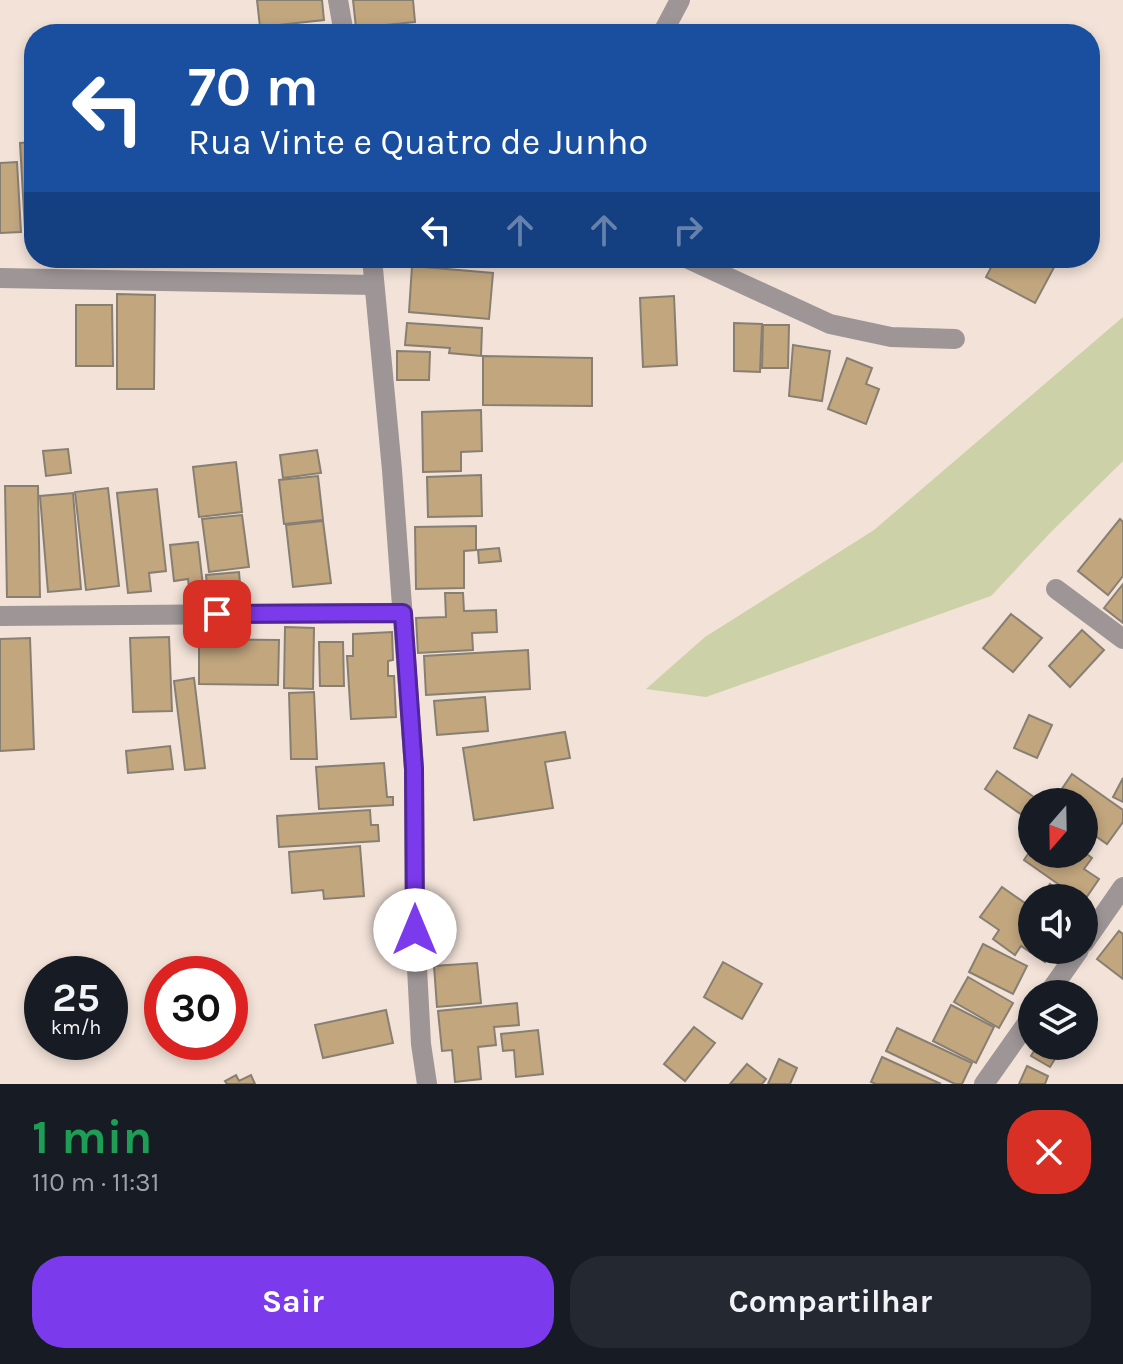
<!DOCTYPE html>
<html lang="pt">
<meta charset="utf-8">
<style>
:root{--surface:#171b24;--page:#242831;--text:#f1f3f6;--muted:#9ea1a6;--accent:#7c3aed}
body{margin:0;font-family:Karla,sans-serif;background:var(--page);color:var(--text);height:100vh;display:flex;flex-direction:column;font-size:30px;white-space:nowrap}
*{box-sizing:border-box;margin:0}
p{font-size:26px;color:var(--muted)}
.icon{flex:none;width:44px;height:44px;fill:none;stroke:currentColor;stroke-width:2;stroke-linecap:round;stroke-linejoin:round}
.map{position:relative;height:1084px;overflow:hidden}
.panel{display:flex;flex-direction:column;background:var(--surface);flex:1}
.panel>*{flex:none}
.banner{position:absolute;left:24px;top:24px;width:1076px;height:244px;border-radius:32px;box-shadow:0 4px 12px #0003;background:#1a4fa0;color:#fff;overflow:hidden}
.needle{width:52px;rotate:200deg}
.fabs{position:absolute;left:1018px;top:788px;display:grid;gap:16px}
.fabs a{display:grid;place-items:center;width:80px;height:80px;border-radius:50%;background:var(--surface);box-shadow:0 4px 12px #0003;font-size:40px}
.speed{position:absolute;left:24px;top:956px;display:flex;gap:16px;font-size:40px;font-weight:700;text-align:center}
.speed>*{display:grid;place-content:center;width:104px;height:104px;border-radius:50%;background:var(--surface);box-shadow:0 4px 12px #0003;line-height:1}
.speed small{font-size:20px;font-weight:400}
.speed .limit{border:12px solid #d22;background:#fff;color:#111}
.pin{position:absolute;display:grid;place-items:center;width:68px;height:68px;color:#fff;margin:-34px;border-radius:16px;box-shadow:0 4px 12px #0006}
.me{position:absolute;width:88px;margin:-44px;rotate:0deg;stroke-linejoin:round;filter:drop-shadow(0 0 6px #0008)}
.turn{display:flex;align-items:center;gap:28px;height:168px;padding:0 32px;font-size:36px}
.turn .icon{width:104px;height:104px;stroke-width:2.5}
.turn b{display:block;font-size:56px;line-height:68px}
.lanes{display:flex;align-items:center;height:76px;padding:0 32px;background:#0003;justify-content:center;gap:40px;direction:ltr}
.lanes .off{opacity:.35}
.round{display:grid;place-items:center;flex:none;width:84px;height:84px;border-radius:32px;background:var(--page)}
.summary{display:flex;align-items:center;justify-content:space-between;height:136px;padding:0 32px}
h1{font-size:48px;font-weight:700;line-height:60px;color:#1e9e55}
.action{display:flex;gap:16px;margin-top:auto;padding:16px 32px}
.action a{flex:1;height:92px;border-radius:32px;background:var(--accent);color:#fff;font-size:32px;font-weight:700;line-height:92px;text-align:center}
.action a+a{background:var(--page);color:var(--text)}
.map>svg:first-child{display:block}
</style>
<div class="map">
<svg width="1123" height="1084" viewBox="0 0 1123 1084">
<rect width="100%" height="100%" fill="#f2e2d8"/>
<polygon fill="#ccd1a7" points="1123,317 1123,461 1050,533 991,596 706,697 646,689 705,637 874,530"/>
<g fill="#c1a67e" stroke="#887f73" stroke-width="2">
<polygon points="257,0 322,0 324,20 260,27"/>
<polygon points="353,0 413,0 415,22 356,28"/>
<polygon points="315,26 316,34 231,34"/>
<polygon points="437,27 437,34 366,34 366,29"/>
<polygon points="34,142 34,230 25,230 20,143"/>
<polygon points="17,162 21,232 0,233 0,163"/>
<polygon points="996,258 1059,258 1035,303 986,277"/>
<polygon points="412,266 493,273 489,319 409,312"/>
<polygon points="117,294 155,295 154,389 117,389"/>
<polygon points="674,296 677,365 643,367 640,298"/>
<polygon points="76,305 112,305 113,366 76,366"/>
<polygon points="407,323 482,328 481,356 449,353 450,348 405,345"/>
<polygon points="734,323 762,324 760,372 734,371"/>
<polygon points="763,325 789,325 788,368 762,368"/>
<polygon points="793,345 830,351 822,401 789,396"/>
<polygon points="397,351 430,352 429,380 397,380"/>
<polygon points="483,356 592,358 592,406 483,405"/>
<polygon points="847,358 872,368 866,384 879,389 866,424 828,409"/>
<polygon points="481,410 482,451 461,452 461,471 423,472 422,412"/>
<polygon points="68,449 71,473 46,476 43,451"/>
<polygon points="317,450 321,473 283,478 280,455"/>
<polygon points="236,462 242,512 199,517 193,467"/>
<polygon points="481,475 482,516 428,517 427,477"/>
<polygon points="318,476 323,520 284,524 279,480"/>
<polygon points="5,486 38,486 40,597 7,597"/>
<polygon points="108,488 119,586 86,590 75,492"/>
<polygon points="157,489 166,571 149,573 151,591 128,593 117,493"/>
<polygon points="73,493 81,589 48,592 40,496"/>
<polygon points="242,515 249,567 209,572 202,519"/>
<polygon points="1120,519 1123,522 1123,576 1108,595 1078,571"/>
<polygon points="323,521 331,583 293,587 286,525"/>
<polygon points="476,526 476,550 464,551 464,588 416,589 415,527"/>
<polygon points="198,542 203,586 189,588 188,579 174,581 170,545"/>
<polygon points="499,548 501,561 479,563 478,550"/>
<polygon points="239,572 241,595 208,598 206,575"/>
<polygon points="1123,584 1123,623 1104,608"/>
<polygon points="445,593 463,593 464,611 496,610 497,632 472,633 473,650 418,653 416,618 446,617"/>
<polygon points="1011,614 1042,638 1013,672 983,648"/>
<polygon points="285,627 314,628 313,689 284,688"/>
<polygon points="1082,630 1104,650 1070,687 1049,666"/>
<polygon points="392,632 393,660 388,661 388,676 394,676 396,717 351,719 347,656 353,656 353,634"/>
<polygon points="169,637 172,711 133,712 130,638"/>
<polygon points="30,638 34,749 0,751 0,639"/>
<polygon points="199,639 279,640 278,685 199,684"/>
<polygon points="319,642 343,642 344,686 320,686"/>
<polygon points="528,650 530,689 426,695 424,656"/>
<polygon points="194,678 205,768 185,770 174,681"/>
<polygon points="314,692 317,759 291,759 289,693"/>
<polygon points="485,697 488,731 437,735 434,701"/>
<polygon points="1029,715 1052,725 1037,758 1014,748"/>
<polygon points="565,732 570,758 545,762 553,808 474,820 463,748"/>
<polygon points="170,746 173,769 128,773 126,751"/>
<polygon points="384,763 387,797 393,797 393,805 319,809 316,767"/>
<polygon points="997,771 1041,802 1032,802 1032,822 985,789"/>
<polygon points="1072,774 1123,810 1123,822 1107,844 1084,828 1084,802 1053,802"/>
<polygon points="1123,778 1123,802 1113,797"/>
<polygon points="370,810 371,825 378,825 379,841 279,847 277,816"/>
<polygon points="360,846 364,896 324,899 323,890 292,893 289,852"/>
<polygon points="1032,848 1032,854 1084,852 1092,858 1084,869 1099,879 1084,901 1084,898 1078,898 1024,860"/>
<polygon points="1050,884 1070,898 1040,898"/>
<polygon points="1002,887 1032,908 1032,950 1053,950 1045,962 1021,946 1015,955 993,939 999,930 980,917"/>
<polygon points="1119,931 1123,934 1123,979 1097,959"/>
<polygon points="983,944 1027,966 1013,994 969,972"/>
<polygon points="723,962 762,984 742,1019 704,997"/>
<polygon points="477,963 481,1003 437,1007 434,966"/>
<polygon points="968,977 1013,1003 999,1028 954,1002"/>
<polygon points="517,1003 519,1025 494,1027 496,1045 478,1047 481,1079 455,1082 452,1050 442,1051 438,1011"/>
<polygon points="951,1005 994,1027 976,1063 933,1041"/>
<polygon points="386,1010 393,1043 323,1058 315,1025"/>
<polygon points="694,1027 715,1043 685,1081 664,1064"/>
<polygon points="897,1028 972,1063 962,1084 955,1084 886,1051"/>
<polygon points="538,1030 543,1074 516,1077 514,1050 503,1051 501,1034"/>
<polygon points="1037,1046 1063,1046 1050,1067 1031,1056"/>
<polygon points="882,1057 941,1084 876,1084 871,1082"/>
<polygon points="779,1059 797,1068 790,1084 768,1084"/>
<polygon points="747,1064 766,1079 762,1084 730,1084"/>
<polygon points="1027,1066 1048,1076 1045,1084 1019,1084"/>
<polygon points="236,1075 239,1081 251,1075 255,1084 227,1084 225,1081"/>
</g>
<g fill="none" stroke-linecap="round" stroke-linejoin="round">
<g stroke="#9d9596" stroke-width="20">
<polyline points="338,0 344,34"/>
<polyline points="662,34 680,0"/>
<polyline points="372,258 392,470 414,769 415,930 421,1044 427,1084"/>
<polyline points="686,258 830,324 891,337 955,339"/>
<polyline points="0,278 373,285"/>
<polyline points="1056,589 1123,639"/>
<polyline points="0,616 403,613"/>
<polyline points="1084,943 1123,887"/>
<polyline points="1048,994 1079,950"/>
<polyline points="984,1084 1032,1016"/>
</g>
</g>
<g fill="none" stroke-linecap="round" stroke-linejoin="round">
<defs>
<polyline id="route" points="217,614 403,613 414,769 415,930"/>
</defs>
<use href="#route" stroke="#51269a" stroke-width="20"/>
<use href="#route" stroke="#7c3aed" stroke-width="14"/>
</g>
</svg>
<div class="fabs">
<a><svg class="needle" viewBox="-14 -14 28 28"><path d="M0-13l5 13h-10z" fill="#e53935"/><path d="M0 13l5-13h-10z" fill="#9ea1a6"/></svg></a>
<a><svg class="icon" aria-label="sound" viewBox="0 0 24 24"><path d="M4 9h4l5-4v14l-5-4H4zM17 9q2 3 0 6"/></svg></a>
<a><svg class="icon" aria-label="layers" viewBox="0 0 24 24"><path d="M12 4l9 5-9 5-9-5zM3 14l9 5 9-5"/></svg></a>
</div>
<div class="speed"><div>25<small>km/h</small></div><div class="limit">30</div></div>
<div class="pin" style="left:217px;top:614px;background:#d93025"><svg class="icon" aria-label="arrive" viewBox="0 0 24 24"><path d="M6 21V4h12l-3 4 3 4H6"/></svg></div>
<svg class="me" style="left:415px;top:930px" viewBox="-20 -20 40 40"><circle r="19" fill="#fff"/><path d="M0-13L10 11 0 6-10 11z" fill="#7c3aed"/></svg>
<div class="banner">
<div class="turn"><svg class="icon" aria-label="left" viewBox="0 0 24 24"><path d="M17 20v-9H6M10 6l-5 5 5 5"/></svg><div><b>70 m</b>Rua Vinte e Quatro de Junho</div></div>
<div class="lanes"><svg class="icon" aria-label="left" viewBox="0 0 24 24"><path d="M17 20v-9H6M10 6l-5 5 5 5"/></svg><svg class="icon off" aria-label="ahead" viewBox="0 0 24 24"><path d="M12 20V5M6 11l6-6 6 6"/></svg><svg class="icon off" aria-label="ahead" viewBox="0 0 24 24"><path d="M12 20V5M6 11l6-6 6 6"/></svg><svg class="icon off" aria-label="right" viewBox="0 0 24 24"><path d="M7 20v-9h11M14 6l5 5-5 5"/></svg></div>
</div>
</div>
<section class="panel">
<div class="summary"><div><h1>1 min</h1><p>110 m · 11:31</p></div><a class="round" style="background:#d93025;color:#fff"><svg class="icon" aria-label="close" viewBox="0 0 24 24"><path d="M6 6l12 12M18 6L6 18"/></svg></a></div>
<div class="action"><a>Sair</a><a>Compartilhar</a></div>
</section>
